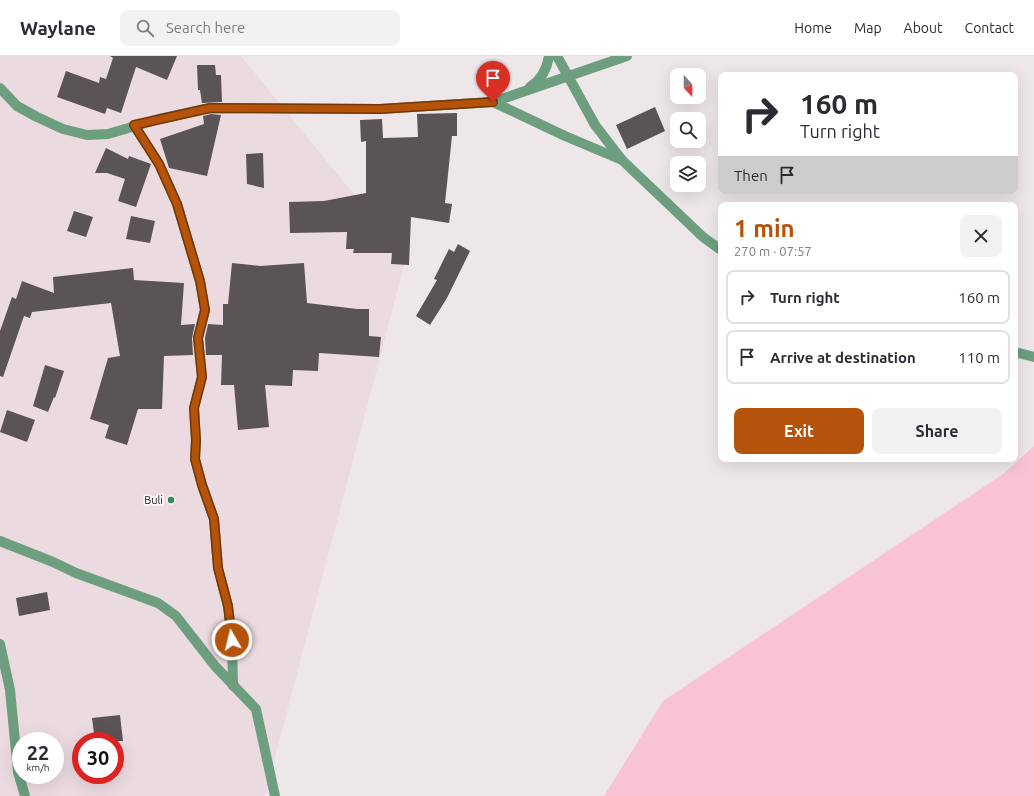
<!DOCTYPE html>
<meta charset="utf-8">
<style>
:root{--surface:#fff;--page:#f2f2f3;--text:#2b2b33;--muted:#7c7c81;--line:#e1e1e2;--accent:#b45309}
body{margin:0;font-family:Ubuntu,sans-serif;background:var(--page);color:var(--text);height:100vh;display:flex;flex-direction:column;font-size:15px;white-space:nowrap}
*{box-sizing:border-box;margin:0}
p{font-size:13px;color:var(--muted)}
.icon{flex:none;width:22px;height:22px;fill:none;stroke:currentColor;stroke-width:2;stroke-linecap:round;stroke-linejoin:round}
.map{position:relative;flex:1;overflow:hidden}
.sheet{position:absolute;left:718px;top:146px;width:300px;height:260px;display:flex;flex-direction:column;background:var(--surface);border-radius:8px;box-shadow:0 4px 16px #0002}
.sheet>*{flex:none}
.guide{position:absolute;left:718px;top:16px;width:300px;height:122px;border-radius:8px;box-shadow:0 4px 16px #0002;background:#fff;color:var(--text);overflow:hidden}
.needle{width:26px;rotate:159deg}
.tools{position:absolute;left:670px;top:12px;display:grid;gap:8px}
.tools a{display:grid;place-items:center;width:36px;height:36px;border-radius:8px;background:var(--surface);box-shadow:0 4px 16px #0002;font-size:20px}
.speed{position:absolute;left:12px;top:676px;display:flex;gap:8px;font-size:20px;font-weight:700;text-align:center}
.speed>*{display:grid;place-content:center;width:52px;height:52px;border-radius:50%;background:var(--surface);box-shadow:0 4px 16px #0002;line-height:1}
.speed small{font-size:10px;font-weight:400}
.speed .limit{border:6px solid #d22;background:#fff;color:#111}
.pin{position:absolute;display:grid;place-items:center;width:34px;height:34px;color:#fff;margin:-41px -17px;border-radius:50% 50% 50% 0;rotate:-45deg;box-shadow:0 0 4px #0007}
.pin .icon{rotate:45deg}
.me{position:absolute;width:44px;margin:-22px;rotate:352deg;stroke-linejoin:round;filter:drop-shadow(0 0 3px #0008)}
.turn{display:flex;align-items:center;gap:14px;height:84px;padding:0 16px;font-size:18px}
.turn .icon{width:52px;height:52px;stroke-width:2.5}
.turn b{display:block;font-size:28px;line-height:34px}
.then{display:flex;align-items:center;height:38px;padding:0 16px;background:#0003;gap:8px;font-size:15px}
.round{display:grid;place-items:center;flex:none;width:42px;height:42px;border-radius:8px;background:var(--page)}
.head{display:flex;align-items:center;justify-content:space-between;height:68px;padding:0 16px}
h1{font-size:24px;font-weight:600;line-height:30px;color:var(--accent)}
.action{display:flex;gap:8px;margin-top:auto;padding:8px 16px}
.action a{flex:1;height:46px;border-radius:8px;background:var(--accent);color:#fff;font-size:16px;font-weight:600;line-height:46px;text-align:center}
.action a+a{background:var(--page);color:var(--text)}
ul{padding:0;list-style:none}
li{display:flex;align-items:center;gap:12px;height:54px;margin:0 8px 6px;padding:0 8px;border:2px solid var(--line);border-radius:8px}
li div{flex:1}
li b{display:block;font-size:15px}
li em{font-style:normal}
header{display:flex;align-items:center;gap:24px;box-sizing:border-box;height:56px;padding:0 20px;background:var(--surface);border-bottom:1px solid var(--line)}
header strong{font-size:19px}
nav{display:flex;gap:22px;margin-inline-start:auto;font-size:14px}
.search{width:280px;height:36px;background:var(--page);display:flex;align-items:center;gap:10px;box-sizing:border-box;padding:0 14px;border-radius:8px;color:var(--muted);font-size:15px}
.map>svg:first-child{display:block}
</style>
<header>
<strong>Waylane</strong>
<div class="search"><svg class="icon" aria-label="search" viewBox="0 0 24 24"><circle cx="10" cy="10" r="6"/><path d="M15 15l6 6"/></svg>Search here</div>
<nav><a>Home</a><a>Map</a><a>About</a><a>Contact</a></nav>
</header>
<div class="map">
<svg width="1034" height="740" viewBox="0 0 1034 740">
<rect width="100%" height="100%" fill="#eee7e9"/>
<path fill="#ebdbe0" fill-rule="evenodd" d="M 0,0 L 241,0 L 406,202 L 265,740 L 0,740 ZM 21,685 L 55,685 L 55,719 L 21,719 ZM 81,685 L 115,685 L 115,719 L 81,719 Z"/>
<polygon fill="#f8c3d5" points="1034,390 1034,740 604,740 663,645 1003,418"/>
<g fill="#5a5456">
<polygon points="110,0 177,0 167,24 136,11 121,57 107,52 105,58 57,41 66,15 99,27 100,21 106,23 113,2"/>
<polygon points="197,9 215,9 216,19 221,19 222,46 202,47 200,34 198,34"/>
<polygon points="655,51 665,75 627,93 616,69"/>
<polygon points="457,57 457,80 452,80 445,147 452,148 449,167 411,161 409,209 391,208 392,197 353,197 354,193 346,193 347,176 290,177 289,146 324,145 366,137 366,85 361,86 360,64 382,63 383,82 418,81 417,58"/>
<polygon points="211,58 221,59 207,120 169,112 160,83 204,68 203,60"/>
<polygon points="106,92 128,103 129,100 151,108 136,151 118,145 125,123 107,117 95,117"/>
<polygon points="263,97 264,132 247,128 246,98"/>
<polygon points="74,155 93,161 86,181 67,175"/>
<polygon points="131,160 155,165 150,187 126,183"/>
<polygon points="458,188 470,195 447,242 430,269 416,260 437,224 434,223 449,193 454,196"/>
<polygon points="232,207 260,210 304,207 307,247 357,253 369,253 369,280 381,281 379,301 319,297 318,315 293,314 292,330 265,329 269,371 238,374 234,329 221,329 222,299 206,299 205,282 208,268 223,269 223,248 228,248"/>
<polygon points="133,212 134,224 184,227 181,269 195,268 192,282 193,299 164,300 162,353 138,353 127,389 105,382 109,369 90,363 108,302 120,300 111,247 32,256 30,262 24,260 3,321 0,320 0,275 12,241 16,243 22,225 54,237 53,221"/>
<polygon points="45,309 64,315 55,342 54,341 48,356 33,350"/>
<polygon points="7,354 35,364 27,386 0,376"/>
<polygon points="47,536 50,554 19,560 16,542"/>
<polygon points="120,659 123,685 95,685 92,662"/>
</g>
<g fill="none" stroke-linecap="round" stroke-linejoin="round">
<g stroke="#6c9e7f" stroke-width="10">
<polyline points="557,0 595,69 622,104 703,181 721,194"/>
<path d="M 530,31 C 541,24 547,13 549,0"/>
<polyline points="0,32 17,50 37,61 63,73 87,79 108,78 159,63 210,52 380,53 493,46 565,80 622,104"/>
<polyline points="493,46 627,0"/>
<polyline points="134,69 159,108 177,148 200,225 205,254 198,282 202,321 194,352 196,384 195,403 202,429 214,463 218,512 228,550 232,584 233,630"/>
<polyline points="1015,296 1034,301"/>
<polyline points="0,485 53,506 76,517 158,547 176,560 215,610 256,653 275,740"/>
<polyline points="0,588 10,634 18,716 25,740"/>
</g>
</g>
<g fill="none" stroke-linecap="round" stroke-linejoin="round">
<defs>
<polyline id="route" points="232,584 228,550 218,512 214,463 202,429 195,403 196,384 194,352 202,321 198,282 205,254 200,225 177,148 159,108 134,69 210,52 380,53 493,46"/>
</defs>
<use href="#route" stroke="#753606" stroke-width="10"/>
<use href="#route" stroke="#b45309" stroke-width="7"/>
</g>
<circle fill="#36895b" stroke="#fcf4f6" stroke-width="1.5" cx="171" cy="444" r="4"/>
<g text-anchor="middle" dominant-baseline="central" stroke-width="4" stroke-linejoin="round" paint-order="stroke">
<g font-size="11" fill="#252223" stroke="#fcf4f6" text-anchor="end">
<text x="163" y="444">Buli</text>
</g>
</g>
</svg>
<div class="tools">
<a><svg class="needle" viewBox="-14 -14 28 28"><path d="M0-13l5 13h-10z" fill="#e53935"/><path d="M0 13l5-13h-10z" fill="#7c7c81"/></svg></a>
<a><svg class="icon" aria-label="search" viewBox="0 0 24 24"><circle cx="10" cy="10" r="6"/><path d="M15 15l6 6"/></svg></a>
<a><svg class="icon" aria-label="layers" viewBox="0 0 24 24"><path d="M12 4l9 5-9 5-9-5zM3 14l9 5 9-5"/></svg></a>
</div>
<div class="speed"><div>22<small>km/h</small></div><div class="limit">30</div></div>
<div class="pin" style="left:493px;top:46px;background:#d93025"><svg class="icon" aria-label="arrive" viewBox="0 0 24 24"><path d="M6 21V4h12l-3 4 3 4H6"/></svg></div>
<svg class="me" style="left:232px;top:584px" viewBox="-20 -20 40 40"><circle r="17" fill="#b45309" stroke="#fff" stroke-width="3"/><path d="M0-11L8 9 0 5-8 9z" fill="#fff"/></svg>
<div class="guide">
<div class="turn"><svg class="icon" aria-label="right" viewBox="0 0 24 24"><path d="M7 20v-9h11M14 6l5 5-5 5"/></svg><div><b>160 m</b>Turn right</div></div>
<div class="then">Then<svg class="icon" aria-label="arrive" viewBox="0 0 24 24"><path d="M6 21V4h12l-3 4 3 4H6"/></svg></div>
</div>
<section class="sheet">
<div class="head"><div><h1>1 min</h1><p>270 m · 07:57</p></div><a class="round"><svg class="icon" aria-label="close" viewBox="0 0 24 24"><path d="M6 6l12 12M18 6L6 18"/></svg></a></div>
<ul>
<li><svg class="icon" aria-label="right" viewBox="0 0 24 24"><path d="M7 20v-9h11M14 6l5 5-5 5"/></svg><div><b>Turn right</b></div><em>160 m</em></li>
<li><svg class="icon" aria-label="arrive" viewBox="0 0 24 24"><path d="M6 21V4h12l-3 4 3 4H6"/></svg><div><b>Arrive at destination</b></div><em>110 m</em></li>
</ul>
<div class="action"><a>Exit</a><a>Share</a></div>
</section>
</div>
